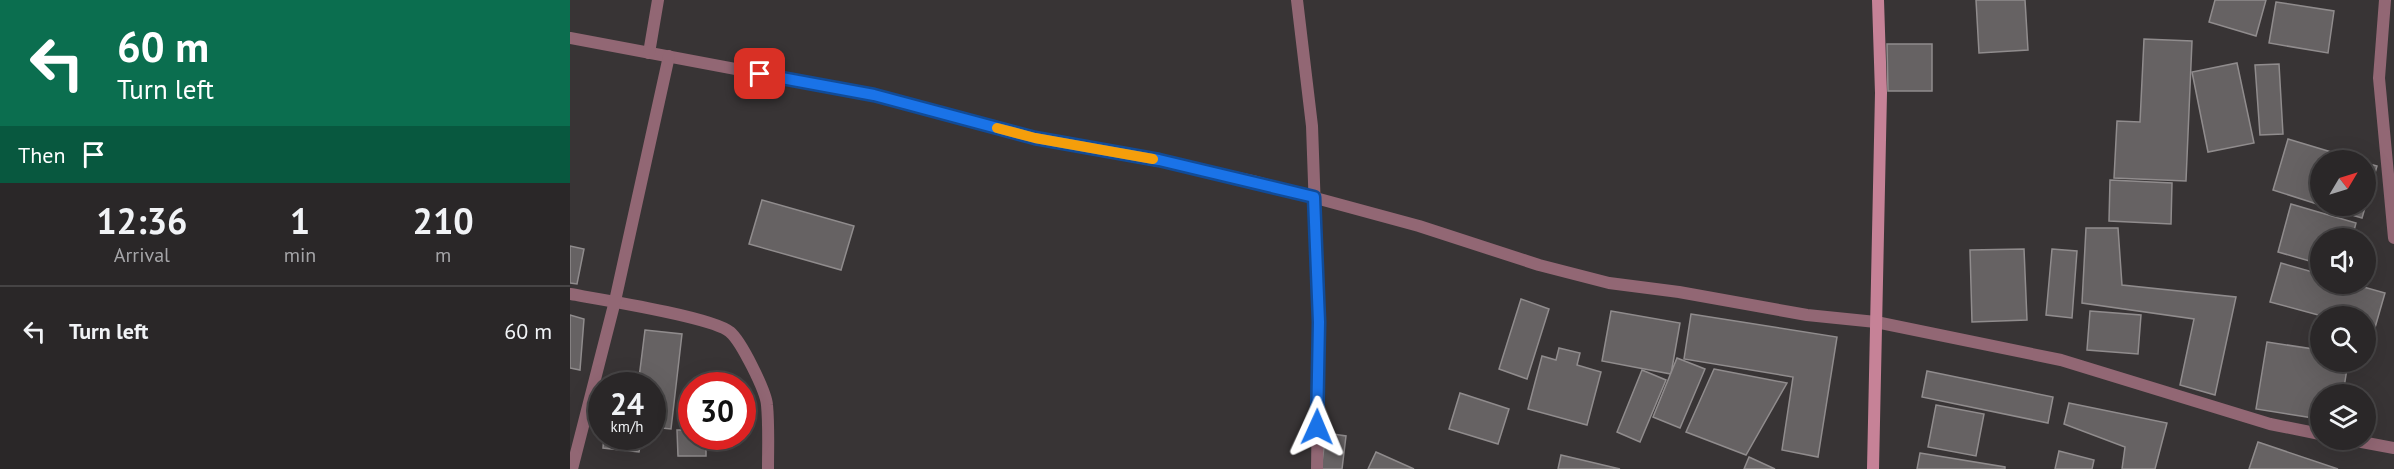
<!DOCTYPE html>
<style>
:root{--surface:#2a2728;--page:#363334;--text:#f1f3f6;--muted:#a5a5a8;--line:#464445}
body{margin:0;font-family:"PT Sans",sans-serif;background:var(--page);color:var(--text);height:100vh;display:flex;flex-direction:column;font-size:22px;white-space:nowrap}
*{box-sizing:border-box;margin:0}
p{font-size:20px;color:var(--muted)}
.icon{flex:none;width:33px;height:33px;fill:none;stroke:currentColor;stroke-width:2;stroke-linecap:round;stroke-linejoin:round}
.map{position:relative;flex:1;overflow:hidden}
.side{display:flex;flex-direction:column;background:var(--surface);width:570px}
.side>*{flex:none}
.banner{background:#0b6e4f;color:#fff;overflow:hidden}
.needle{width:39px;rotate:52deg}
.tools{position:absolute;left:1740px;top:150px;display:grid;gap:12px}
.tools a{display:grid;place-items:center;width:66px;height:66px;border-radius:50%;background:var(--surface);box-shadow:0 6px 24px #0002,0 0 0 2px var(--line);font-size:30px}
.speed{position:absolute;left:18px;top:372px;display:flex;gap:12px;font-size:30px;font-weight:700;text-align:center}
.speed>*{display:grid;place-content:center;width:78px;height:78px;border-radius:50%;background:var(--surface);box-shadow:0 6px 24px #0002,0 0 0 2px var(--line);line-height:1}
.speed small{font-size:15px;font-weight:400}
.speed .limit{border:9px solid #d22;background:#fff;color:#111}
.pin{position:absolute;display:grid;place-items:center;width:51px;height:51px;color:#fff;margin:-26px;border-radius:12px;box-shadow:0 3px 9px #0006}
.me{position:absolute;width:66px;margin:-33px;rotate:1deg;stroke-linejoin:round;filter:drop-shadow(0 0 4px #0008)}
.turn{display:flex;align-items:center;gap:21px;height:126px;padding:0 18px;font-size:27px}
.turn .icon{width:78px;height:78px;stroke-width:2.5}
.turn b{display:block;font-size:42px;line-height:51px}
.then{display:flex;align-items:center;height:57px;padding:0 18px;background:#0003;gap:12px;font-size:22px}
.eta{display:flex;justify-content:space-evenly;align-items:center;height:102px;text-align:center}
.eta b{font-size:36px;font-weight:600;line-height:42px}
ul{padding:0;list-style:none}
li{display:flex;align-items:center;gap:18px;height:90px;padding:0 18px;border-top:2px solid var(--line)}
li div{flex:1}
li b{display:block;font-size:22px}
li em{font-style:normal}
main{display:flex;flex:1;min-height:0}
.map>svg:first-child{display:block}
</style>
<main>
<section class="side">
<div class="banner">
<div class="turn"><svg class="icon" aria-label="left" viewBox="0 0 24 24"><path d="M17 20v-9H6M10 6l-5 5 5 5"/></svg><div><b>60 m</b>Turn left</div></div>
<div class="then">Then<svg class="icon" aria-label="arrive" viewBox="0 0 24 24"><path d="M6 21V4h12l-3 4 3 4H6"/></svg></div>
</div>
<div class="eta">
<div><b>12:36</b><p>Arrival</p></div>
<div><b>1</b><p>min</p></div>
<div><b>210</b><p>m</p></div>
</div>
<ul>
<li><svg class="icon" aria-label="left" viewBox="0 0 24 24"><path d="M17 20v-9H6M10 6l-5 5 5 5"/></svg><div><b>Turn left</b></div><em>60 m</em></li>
</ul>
</section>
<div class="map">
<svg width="1824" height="469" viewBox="0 0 1824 469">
<rect width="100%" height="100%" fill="#383435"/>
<g fill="#666263" stroke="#908c8d" stroke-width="1.5">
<polygon points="1406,0 1455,0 1458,50 1409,53"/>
<polygon points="1645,0 1696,0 1686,36 1639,22"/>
<polygon points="1706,2 1764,11 1758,53 1699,43"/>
<polygon points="1574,39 1622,41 1616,181 1544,178 1547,121 1570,122"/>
<polygon points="1317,44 1362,44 1362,91 1318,91"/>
<polygon points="1667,63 1684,143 1638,152 1622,72"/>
<polygon points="1709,64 1713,134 1690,135 1685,65"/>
<polygon points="1718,139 1788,160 1750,160 1750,205 1703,190"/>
<polygon points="1796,163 1807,166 1792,218 1752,206 1796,206"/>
<polygon points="1540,180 1602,183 1601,224 1539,221"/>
<polygon points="192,200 284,226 271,270 179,244"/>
<polygon points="1721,204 1786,223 1782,238 1750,238 1750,264 1708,252"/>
<polygon points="1516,228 1548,228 1552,285 1666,297 1645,395 1610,385 1624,319 1512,303"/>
<polygon points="0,246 14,249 7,284 0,283"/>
<polygon points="1454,249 1457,320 1402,322 1400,250"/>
<polygon points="1482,249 1507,251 1502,318 1476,315"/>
<polygon points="1711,263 1750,274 1750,284 1783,284 1815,293 1804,331 1796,329 1796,316 1752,316 1700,302"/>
<polygon points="951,299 979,309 957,379 929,369"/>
<polygon points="1041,311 1110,323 1101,374 1032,361"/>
<polygon points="1520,311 1571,315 1568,354 1517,350"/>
<polygon points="1121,314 1267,337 1248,457 1212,450 1223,377 1114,359"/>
<polygon points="0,315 14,319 10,370 0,368"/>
<polygon points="75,330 112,334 101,429 82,427 82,386 68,386"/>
<polygon points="1697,342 1750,350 1750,362 1778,362 1773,394 1750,394 1750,419 1686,409"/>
<polygon points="989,348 1010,353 1007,365 1031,372 1017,425 958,409 972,356 986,360"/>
<polygon points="1107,358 1135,369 1110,428 1083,417"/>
<polygon points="1144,369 1217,383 1176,455 1116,432"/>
<polygon points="1072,370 1096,380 1070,442 1047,432"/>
<polygon points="1357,371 1483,397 1478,423 1352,397"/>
<polygon points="890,393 939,409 928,444 879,429"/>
<polygon points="1499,403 1597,423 1585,469 1552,469 1555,447 1494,424"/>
<polygon points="1366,405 1414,414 1406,456 1358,447"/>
<polygon points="107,430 122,430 122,436 136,436 136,456 108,456"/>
<polygon points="756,433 776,436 772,469 751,469"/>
<polygon points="34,436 72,436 69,452 33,448"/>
<polygon points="1688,442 1768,469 1679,469"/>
<polygon points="1489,451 1524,460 1522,469 1485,469"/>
<polygon points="806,452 844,469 798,469"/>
<polygon points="1350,453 1435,467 1435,469 1347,469"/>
<polygon points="991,455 1050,469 988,469"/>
<polygon points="1179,457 1205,469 1174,469"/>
</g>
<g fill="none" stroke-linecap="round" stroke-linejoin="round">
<g stroke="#926774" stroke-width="12">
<polyline points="727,0 742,126 749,322 747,469"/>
<polyline points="1815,0 1809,78 1824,238"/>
<polyline points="0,38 304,95 465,138 589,161 683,181 849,226 969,265 1039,283 1109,292 1237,315 1306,322 1491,360 1700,424 1750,434"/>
<polyline points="79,53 88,0"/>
<path d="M 0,294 C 28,299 143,317 160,332 C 171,341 196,391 197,405 C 199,426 198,448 198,469"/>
<polyline points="1781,440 1824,448"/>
<polyline points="2,469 45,301 99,56"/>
</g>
<polyline stroke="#c68297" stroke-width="12" points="1303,469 1311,93 1308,0"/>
</g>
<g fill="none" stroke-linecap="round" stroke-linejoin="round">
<defs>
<polyline id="route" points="190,74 304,95 465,138 589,160 744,197 749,322 747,427"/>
</defs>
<use href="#route" stroke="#114b97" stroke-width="15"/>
<use href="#route" stroke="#1a73e8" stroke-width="10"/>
<polyline stroke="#f59e0b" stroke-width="10" points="427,128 465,138 583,159"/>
</g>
</svg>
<div class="tools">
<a><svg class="needle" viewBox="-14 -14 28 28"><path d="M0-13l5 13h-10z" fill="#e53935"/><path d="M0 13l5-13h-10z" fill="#a5a5a8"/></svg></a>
<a><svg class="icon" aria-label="sound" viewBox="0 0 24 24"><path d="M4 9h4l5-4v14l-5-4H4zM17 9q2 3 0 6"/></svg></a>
<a><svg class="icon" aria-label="search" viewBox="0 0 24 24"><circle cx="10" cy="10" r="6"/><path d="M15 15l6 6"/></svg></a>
<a><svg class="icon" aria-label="layers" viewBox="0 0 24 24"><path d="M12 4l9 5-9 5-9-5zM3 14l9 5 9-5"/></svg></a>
</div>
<div class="speed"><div>24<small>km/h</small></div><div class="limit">30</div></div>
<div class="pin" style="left:190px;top:74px;background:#d93025"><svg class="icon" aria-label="arrive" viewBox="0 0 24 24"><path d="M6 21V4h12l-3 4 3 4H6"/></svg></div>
<svg class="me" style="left:747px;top:427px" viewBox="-20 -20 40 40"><path d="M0-17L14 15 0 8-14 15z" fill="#1a73e8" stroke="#fff" stroke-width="4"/></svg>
</div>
</main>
